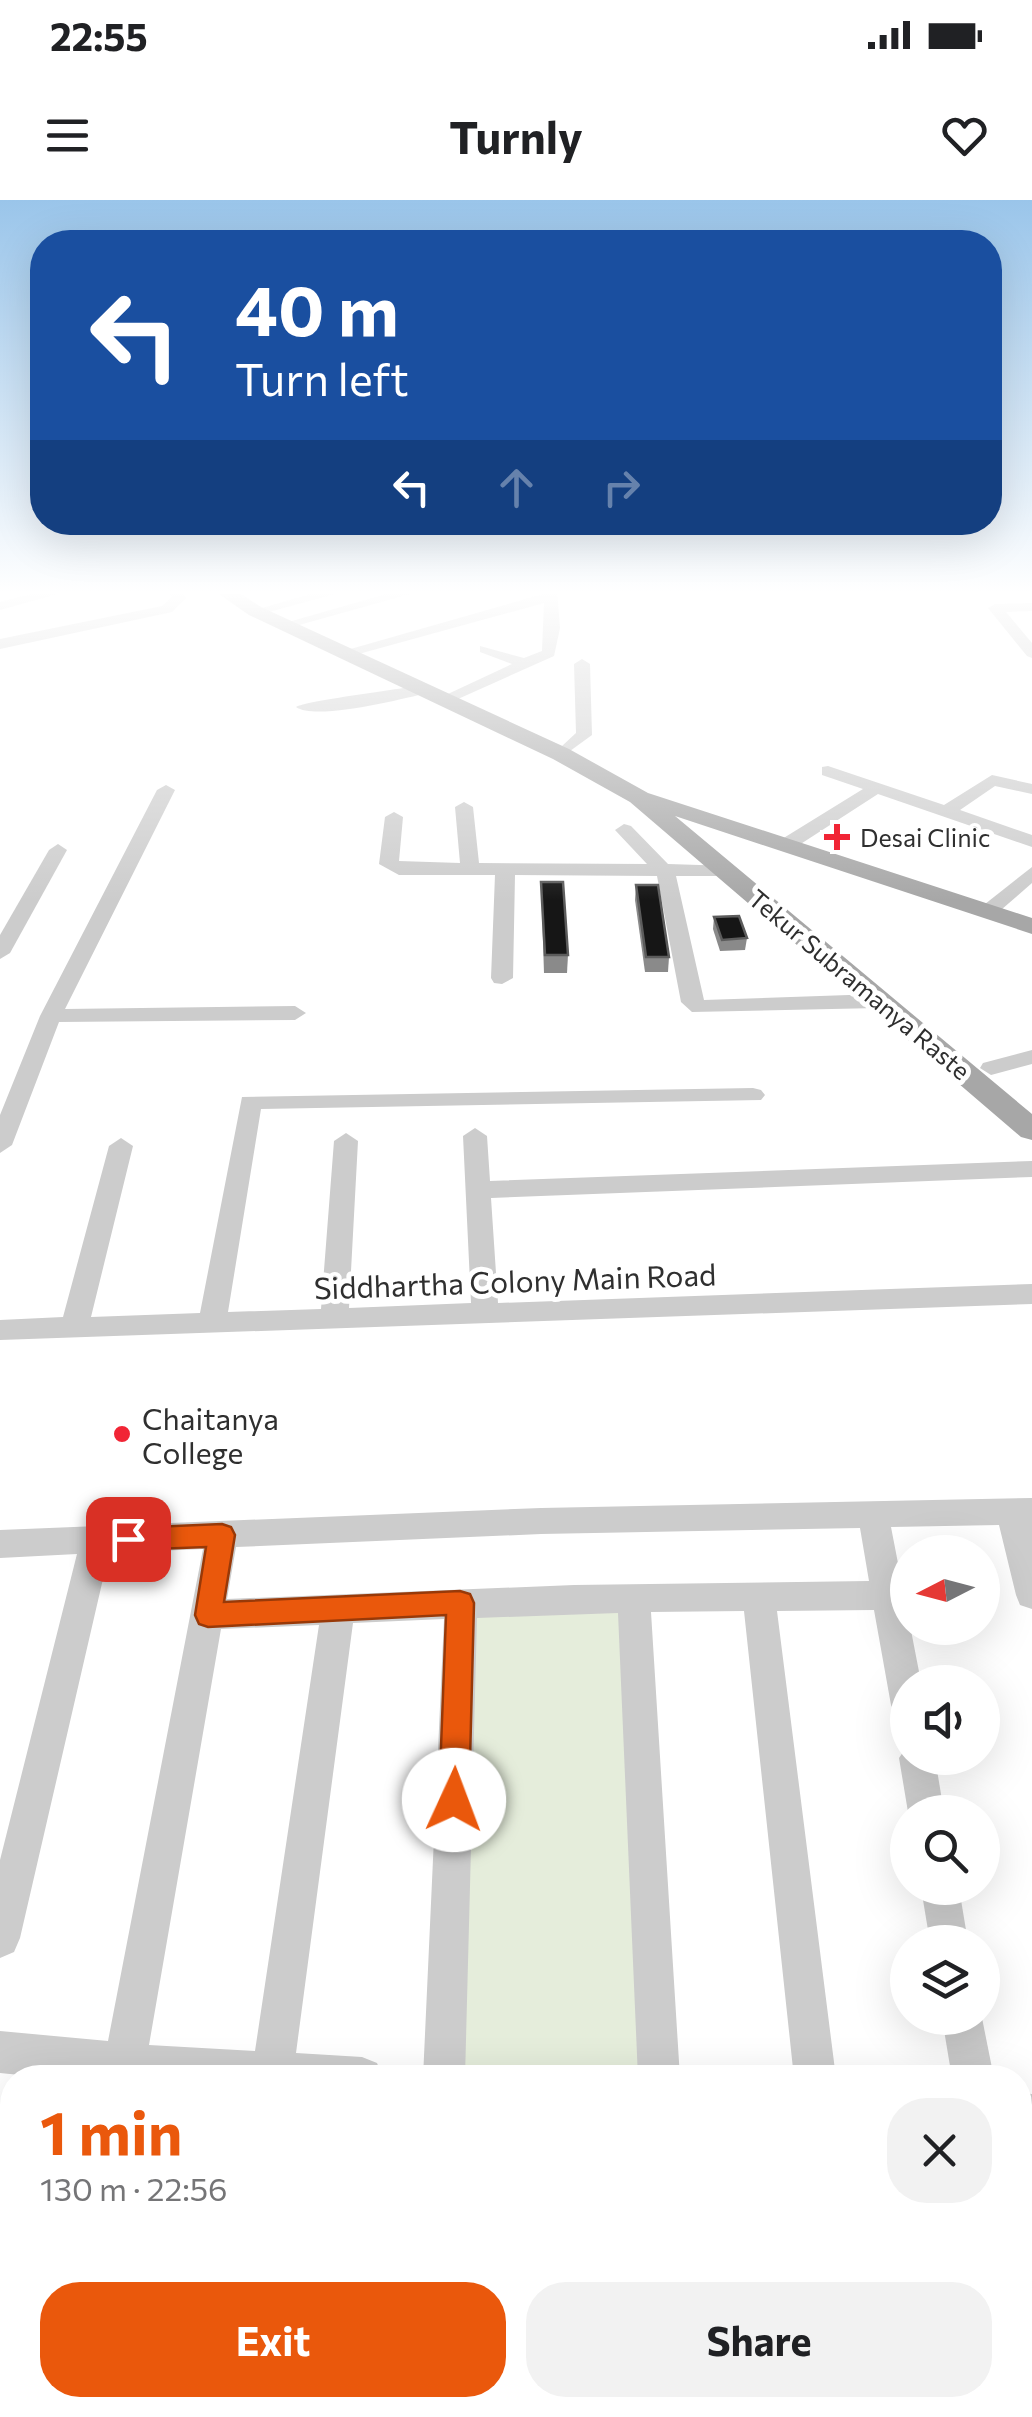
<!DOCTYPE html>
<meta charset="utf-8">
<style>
:root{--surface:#fff;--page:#f2f2f2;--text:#202124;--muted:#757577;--accent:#ea580c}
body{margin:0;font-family:Commissioner,sans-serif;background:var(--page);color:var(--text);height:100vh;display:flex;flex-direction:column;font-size:38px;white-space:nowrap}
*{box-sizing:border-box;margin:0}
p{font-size:32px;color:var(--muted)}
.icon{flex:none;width:55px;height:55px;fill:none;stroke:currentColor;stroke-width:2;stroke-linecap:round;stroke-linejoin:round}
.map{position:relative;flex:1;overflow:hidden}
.drawer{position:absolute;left:0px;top:1865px;width:1032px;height:352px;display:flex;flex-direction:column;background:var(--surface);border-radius:40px 40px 0 0;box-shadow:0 10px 40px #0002}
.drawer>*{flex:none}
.hud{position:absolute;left:30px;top:30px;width:972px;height:305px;border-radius:40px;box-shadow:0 10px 40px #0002;background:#1a4fa0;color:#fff;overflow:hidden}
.needle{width:65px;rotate:264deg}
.buttons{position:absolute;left:890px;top:1335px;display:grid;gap:20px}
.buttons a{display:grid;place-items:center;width:110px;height:110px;border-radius:50%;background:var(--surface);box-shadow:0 10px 40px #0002;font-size:50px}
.pin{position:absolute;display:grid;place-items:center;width:85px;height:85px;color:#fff;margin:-42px;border-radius:20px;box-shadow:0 5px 15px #0006}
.me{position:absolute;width:110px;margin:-55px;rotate:2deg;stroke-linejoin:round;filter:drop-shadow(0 0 8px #0008)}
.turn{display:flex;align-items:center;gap:35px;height:210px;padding:0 40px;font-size:45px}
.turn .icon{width:130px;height:130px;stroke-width:2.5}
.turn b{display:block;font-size:70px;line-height:85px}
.lanes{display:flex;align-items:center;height:95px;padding:0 40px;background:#0003;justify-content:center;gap:50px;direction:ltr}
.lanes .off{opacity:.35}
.round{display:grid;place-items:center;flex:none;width:105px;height:105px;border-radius:40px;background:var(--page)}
.head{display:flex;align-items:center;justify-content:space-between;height:170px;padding:0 40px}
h1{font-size:60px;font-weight:700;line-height:75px;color:var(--accent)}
.cta{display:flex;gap:20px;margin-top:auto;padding:20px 40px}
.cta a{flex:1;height:115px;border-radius:40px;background:var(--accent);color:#fff;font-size:40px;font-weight:700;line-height:115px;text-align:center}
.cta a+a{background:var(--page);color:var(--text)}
.status{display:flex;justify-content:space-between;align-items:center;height:70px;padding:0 50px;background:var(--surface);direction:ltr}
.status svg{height:28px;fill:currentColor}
header{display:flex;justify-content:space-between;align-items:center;height:130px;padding:0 40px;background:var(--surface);font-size:45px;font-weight:700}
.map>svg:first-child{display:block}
</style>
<div class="status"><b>22:55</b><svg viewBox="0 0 49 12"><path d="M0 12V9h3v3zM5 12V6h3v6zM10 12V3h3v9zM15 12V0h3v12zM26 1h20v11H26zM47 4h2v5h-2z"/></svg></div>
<header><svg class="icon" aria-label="menu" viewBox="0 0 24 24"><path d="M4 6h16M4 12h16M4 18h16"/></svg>Turnly<svg class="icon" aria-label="heart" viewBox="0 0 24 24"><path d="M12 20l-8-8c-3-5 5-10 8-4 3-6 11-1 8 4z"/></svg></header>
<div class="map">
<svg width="1032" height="2217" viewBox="0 0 1032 2217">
<rect width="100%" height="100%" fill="#fff"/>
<polygon fill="#e5eddb" points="629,1406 659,1877 452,1878 466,1410"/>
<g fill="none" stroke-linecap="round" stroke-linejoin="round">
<g fill="#ccc" fill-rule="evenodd">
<polygon points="47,390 72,390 0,410 0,402"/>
<polygon points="168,390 182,390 186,398 172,412 0,449 0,439 162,406 172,397"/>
<polygon points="324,390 349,390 269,412 262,408"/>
<polygon points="400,390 424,390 285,429 278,425"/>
<polygon points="543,390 557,390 560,428 554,456 449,503 435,500 512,464 480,452 480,446 524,458 542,451 544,403 355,455 347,450 543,394"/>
<polygon points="1032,403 1032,411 1006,412 1032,443 1032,458 1027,456 988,408 995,404"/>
<polygon points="582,459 590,464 592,535 570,551 562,546 576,533 574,464"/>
<path d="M 422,485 L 430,490 L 428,493 C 401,499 316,521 296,507 C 305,501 401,489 422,485 Z"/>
<polygon points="828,566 944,605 992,575 1032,584 1032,594 995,586 960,610 1032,635 1032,647 878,594 796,647 782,647 782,639 863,589 822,575 822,567"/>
<polygon points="166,585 175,590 65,809 295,806 306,813 295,820 59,822 12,945 0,953 0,915 40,816 157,590"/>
<polygon points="464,602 473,607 479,663 647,664 615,630 624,624 631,626 668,664 731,666 734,670 724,676 676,676 704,800 878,794 889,801 878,808 692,812 681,802 657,676 515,675 513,778 502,784 494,783 491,778 495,675 399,675 379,664 385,617 394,612 403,617 399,661 460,663 455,607"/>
<polygon points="58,644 67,650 10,753 0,759 0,735 49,650"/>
<polygon points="1032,667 1032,683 994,716 980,716 980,708"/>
<polygon points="1032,850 1032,864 991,875 980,868 983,863"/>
<polygon points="753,888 761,890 765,895 761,900 261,909 228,1112 321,1109 334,941 346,933 358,941 349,1108 471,1103 463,936 475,928 487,936 490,981 1032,961 1032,977 491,998 498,1103 1032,1084 1032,1104 0,1140 0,1120 63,1117 109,946 121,938 133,946 91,1117 200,1113 242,897"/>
<path d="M 1032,1298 L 1032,1409 L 1020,1405 L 1016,1395 L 999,1325 L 891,1327 L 921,1482 L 908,1482 L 908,1521 L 896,1516 L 891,1505 L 874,1410 L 777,1411 L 836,1878 L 794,1878 L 744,1411 L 651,1412 L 680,1878 L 638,1878 L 618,1413 L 477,1418 L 465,1878 L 423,1878 L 444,1419 L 353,1423 L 296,1853 L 362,1857 L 377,1863 L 383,1878 L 50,1878 L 0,1873 L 0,1831 L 108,1841 L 203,1349 L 109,1353 L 20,1738 L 14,1752 L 0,1758 L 0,1660 L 77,1354 L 0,1358 L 0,1330 L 541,1308 ZM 860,1328 L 869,1381 L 574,1385 L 227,1399 L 236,1347 L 541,1334 ZM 319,1425 L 255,1851 L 149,1845 L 221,1429 Z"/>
<polygon points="908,1545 908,1558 935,1558 944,1612 908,1612 899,1558"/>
<polygon points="921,1688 959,1688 968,1742 930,1742"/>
<polygon points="942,1818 982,1818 994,1878 952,1878"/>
<polygon points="1020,1893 1032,1894 1032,1936 1020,1935"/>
<polygon points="1020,2085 1032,2090 1032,2217 1000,2217 995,2205 1020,2205"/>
<polygon points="0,2102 12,2103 12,2149 0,2148"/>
<polygon points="22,2205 70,2205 68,2217 20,2217"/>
<polygon points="406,2205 454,2205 453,2217 405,2217"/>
</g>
<polygon fill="#a7a7a7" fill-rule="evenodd" points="213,390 235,390 261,407 569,549 648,593 1032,718 1032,734 675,616 1032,914 1032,940 1021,937 630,602 553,559 249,415"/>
</g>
<g fill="#8a8a8a">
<polygon points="541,682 568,755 567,773 544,773"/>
<polygon points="636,685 669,757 668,772 645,772 635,700"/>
<polygon points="714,717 747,738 745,750 720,751 713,729"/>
</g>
<g fill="#161616" stroke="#5c5c5c" stroke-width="2.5">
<polygon points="541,682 563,682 568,755 545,755"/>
<polygon points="636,685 658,685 669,757 646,757"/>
<polygon points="739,716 747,738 722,740 714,717"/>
</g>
<linearGradient id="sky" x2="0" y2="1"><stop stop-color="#9ac5ea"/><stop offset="0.56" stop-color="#fff"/><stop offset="1" stop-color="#fff" stop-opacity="0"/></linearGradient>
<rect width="1032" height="701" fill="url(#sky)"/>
<polygon fill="#ea580c" stroke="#983908" stroke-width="2.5" points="222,1324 231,1327 235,1335 224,1402 460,1391 470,1394 474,1403 469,1600 464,1611 454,1615 443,1611 439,1600 446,1415 208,1427 199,1424 195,1415 206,1347 128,1350 118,1347 115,1339 118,1331 128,1328"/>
<g fill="#f12535" stroke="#fff" stroke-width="4">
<path d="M832 622h10v10h10v10h-10v10h-10v-10h-10v-10h10z"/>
<circle cx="122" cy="1234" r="10"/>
</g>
<g text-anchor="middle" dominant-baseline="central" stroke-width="10" stroke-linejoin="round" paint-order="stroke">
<g font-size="25" fill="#2f2f2f" stroke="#fff" text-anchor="start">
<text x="860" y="637">Desai Clinic</text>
</g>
<g font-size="25" fill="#2f2f2f" stroke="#fff">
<text transform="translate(860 784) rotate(40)">Tekur Subramanya Raste</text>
</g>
<g font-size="30" fill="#2f2f2f" stroke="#fff">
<text transform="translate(515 1080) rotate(-2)">Siddhartha Colony Main Road</text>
</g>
<g font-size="30" fill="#2f2f2f" stroke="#fff" text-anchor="start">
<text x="142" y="1217">Chaitanya<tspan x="142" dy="34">College</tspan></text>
</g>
</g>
</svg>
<div class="buttons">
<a><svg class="needle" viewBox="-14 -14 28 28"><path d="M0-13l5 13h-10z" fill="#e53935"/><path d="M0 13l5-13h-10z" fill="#757577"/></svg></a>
<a><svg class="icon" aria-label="sound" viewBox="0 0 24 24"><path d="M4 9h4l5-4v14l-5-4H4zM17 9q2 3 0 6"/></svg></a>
<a><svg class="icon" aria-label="search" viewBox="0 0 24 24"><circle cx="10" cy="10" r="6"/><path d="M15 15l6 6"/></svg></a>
<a><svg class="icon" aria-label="layers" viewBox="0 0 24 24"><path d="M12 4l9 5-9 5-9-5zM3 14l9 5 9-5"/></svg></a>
</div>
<div class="pin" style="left:128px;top:1339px;background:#d93025"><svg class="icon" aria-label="arrive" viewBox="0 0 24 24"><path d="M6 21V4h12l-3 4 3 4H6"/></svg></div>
<svg class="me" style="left:454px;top:1600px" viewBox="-20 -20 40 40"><circle r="19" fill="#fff"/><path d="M0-13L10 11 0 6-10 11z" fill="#ea580c"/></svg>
<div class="hud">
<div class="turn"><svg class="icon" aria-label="left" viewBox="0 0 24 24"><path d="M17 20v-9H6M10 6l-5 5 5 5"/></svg><div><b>40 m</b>Turn left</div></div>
<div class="lanes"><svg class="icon" aria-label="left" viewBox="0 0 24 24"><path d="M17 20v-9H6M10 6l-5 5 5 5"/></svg><svg class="icon off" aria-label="ahead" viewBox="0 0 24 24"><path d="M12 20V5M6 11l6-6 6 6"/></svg><svg class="icon off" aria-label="right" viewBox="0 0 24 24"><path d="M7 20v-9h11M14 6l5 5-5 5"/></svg></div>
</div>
<section class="drawer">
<div class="head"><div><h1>1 min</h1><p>130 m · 22:56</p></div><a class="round"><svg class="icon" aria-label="close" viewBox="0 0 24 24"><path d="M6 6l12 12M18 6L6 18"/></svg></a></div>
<div class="cta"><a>Exit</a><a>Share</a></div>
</section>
</div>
